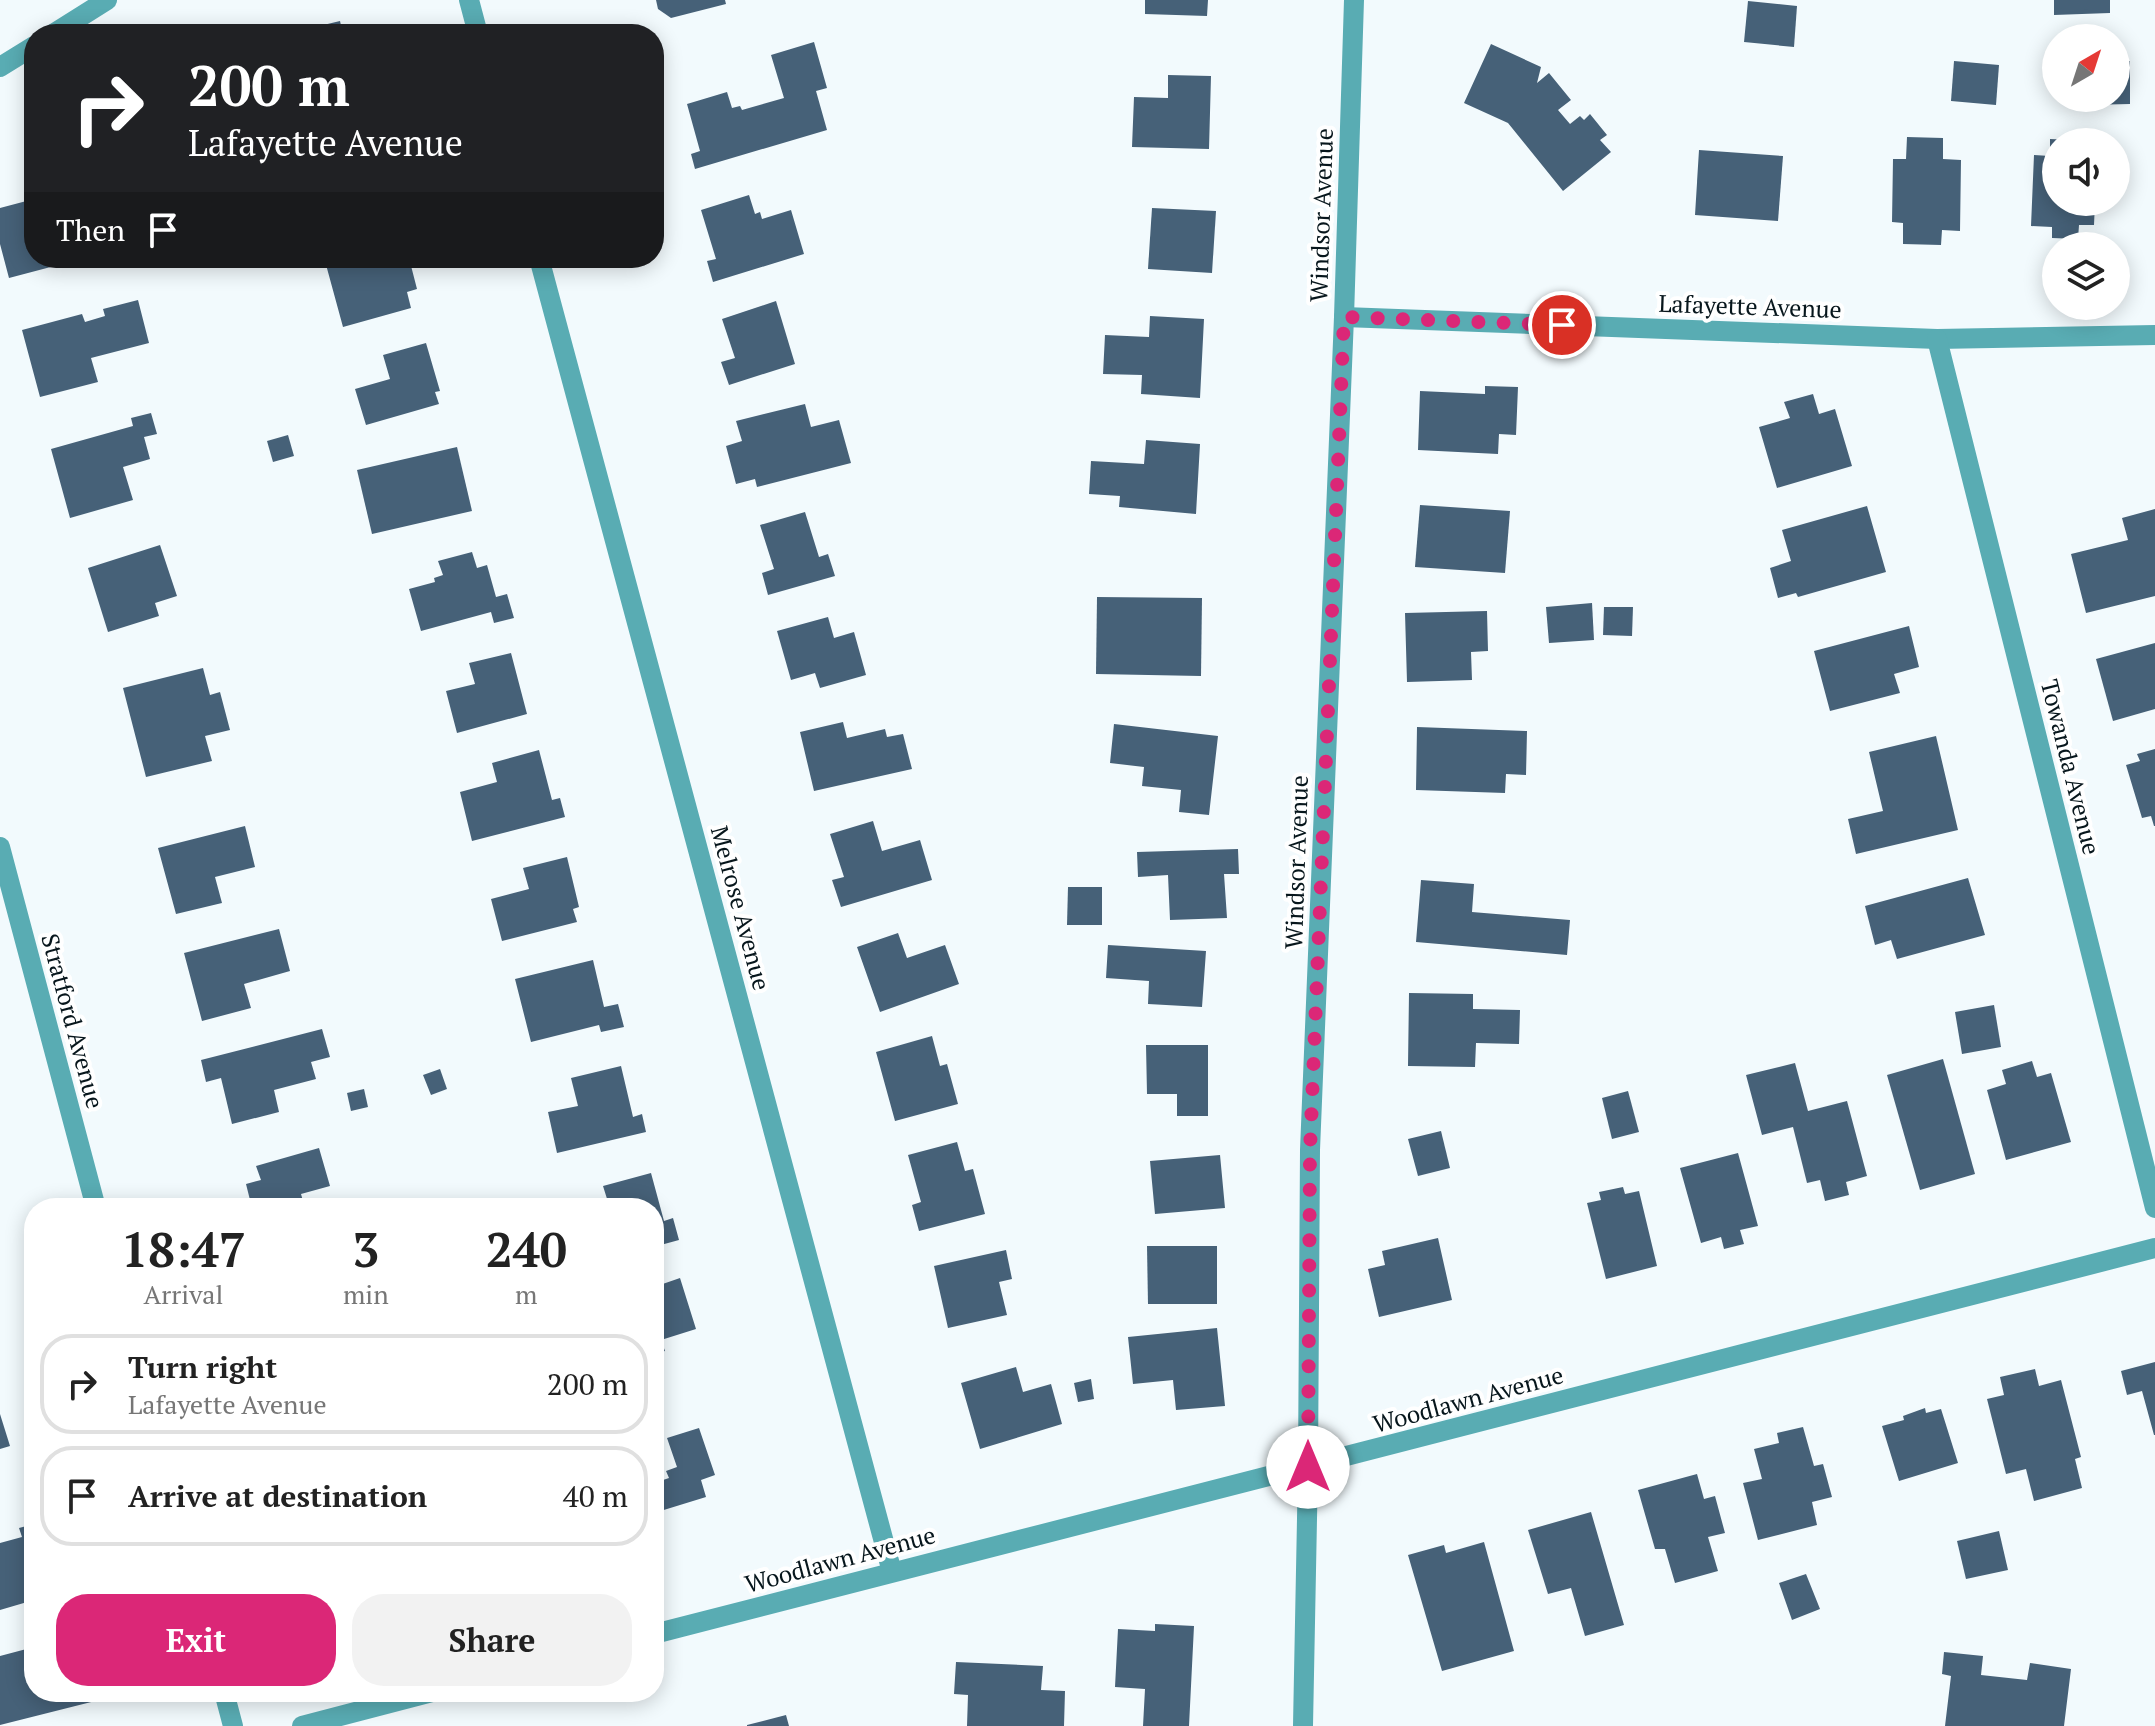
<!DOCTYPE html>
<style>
:root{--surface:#fff;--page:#f2f2f2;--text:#222;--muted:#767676;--line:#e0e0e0;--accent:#db2777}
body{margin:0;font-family:"PT Serif",serif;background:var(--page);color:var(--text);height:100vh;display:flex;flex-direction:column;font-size:30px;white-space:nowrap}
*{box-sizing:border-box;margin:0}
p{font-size:26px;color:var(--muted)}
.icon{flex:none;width:44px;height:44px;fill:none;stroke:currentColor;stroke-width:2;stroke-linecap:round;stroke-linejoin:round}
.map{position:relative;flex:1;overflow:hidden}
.panel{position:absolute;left:24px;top:1198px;width:640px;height:504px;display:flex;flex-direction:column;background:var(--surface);border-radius:32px;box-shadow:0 4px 20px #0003}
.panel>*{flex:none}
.top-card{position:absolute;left:24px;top:24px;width:640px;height:244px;border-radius:32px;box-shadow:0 4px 20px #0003;background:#202124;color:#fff;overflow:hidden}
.needle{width:52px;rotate:39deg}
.tools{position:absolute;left:2042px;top:24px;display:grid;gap:16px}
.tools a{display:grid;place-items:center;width:88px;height:88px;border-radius:50%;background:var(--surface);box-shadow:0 4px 20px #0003;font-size:40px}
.pin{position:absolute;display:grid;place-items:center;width:68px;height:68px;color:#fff;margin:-34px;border:4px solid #fff;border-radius:50%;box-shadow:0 2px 8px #0007}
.me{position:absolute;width:88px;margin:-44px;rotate:0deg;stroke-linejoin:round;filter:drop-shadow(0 0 6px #0008)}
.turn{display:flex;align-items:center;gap:28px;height:168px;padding:0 32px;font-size:36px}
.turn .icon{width:104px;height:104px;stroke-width:2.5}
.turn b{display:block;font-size:56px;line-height:68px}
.then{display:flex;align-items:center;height:76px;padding:0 32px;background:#0003;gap:16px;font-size:30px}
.eta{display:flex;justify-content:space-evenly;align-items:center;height:136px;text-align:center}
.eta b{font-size:48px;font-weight:700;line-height:56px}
.cta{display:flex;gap:16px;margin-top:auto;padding:16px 32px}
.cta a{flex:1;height:92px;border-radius:32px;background:var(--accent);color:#fff;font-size:32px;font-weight:700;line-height:92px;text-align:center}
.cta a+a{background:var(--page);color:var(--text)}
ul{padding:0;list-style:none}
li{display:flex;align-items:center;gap:24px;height:100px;margin:0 16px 12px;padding:0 16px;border:4px solid var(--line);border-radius:32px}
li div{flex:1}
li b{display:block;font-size:30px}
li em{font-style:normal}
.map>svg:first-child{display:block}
</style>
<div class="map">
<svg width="2155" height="1726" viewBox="0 0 2155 1726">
<rect width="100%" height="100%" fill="#f2fafd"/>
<g fill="#466178">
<polygon points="656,0 725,0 726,4 671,18 658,9"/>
<polygon points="1145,0 1208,0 1207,16 1145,14"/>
<polygon points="2054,0 2110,0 2110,13 2054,15"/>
<polygon points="1748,1 1797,6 1794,47 1744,42"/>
<polygon points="340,21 343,34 290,34 290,33"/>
<polygon points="814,42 827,88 816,91 827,130 695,169 691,154 700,151 687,104 727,92 732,108 740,106 742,110 784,98 771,55"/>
<polygon points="1491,44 1541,67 1537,83 1549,73 1571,100 1558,110 1570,124 1580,116 1584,120 1590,114 1607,135 1600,140 1611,152 1563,191 1508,123 1464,103"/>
<polygon points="1954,61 1999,65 1996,105 1951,101"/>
<polygon points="2116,61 2130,61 2130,104 2087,105 2087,98 2116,98"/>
<polygon points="1168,75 1211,76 1209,149 1132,147 1134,97 1168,98"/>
<polygon points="1907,137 1943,138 1943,159 1961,160 1960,231 1942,230 1941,245 1903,244 1903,223 1892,222 1893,159 1906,159"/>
<polygon points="2050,139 2072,140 2072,142 2056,142 2056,202 2095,202 2094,225 2079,225 2078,239 2052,238 2052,227 2031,226 2034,155 2050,156"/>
<polygon points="1699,150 1783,156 1778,221 1695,215"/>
<polygon points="749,195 755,214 760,212 762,219 791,210 804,254 713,282 707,261 716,259 701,210"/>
<polygon points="34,199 34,258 60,258 62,264 9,278 0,244 0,208"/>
<polygon points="1152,208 1216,211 1212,273 1148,269"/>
<polygon points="336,258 409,258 417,289 407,292 411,308 343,327 325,261"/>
<polygon points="138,300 149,343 91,358 98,382 40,397 22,330 82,314 85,322 105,316 103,309"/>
<polygon points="776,301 795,364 729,385 721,362 735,358 722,319"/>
<polygon points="1150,316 1204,319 1200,398 1141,394 1142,375 1103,374 1105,335 1149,337"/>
<polygon points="426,343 440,391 435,392 439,404 366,425 355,389 390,379 383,355"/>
<polygon points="1485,386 1518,387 1516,435 1499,434 1498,454 1418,450 1420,391 1485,394"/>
<polygon points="1813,394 1819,414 1835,409 1852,466 1777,488 1759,427 1790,418 1784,402"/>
<polygon points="805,404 811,427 839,420 851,463 757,487 755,479 736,484 726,446 742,441 736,421"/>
<polygon points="151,413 157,434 144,437 150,459 123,467 133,500 70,518 51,449 133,426 131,418"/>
<polygon points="288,435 294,456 273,462 267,441"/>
<polygon points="1146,440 1200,444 1196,514 1119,507 1120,496 1089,494 1091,461 1144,464"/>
<polygon points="457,447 472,511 372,534 357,470"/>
<polygon points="1420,505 1510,511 1505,573 1415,567"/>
<polygon points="1867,506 1886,572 1798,597 1796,593 1778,598 1770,568 1791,561 1782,530"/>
<polygon points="2155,509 2155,596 2086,613 2071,554 2128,540 2122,518"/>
<polygon points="805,512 819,557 828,554 835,576 768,595 762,573 774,569 760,525"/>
<polygon points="160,545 177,596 155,603 159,616 108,632 88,568"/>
<polygon points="472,552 477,568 487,565 496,597 507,594 514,618 494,623 491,612 421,631 409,589 435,582 434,578 443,575 438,561"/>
<polygon points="1097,597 1202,598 1201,676 1096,674"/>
<polygon points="1592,603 1594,640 1549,643 1546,607"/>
<polygon points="1604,607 1633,607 1632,636 1603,635"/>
<polygon points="1487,611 1488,651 1471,652 1472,680 1407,682 1405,613"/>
<polygon points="828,617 834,638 854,632 866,675 820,688 815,673 791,680 777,631"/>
<polygon points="1909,626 1919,667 1894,674 1900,693 1830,711 1814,651"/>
<polygon points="2155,643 2155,709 2113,721 2096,659"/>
<polygon points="511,653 527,714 457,733 446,691 475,684 469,663"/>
<polygon points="203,668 210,695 220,692 230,730 205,736 212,761 146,777 123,688"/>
<polygon points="843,722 847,738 885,729 887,737 903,734 912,769 814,791 800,732"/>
<polygon points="1114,724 1218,736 1209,815 1179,812 1181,790 1142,786 1144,767 1110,763"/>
<polygon points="1417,727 1527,731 1526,775 1506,774 1505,793 1416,790"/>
<polygon points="1936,736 1958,830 1856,854 1848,819 1883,811 1869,752"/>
<polygon points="2155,749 2155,826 2154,826 2151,816 2142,818 2126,765 2140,761 2137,754"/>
<polygon points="539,750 552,800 560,798 565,817 472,841 460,792 497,782 492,763"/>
<polygon points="873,821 882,851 920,840 932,880 841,907 832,880 844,877 830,834"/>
<polygon points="245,826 255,867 215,877 222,903 176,914 158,848"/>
<polygon points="1238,849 1239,874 1224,874 1227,918 1170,920 1168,875 1138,877 1137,852"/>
<polygon points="567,857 579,907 573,909 577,922 502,941 491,899 529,889 523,868"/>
<polygon points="1968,878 1985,935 1897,959 1891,940 1875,945 1865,906"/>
<polygon points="1421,880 1474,884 1472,912 1570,920 1567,955 1416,942"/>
<polygon points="1068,887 1102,887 1102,925 1067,925"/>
<polygon points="279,929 290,971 244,984 251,1008 202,1021 184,953"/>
<polygon points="898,933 907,958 945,945 959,984 880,1012 857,947"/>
<polygon points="1108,945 1206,951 1202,1007 1148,1004 1149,981 1106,978"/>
<polygon points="593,960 604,1007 618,1004 624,1027 601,1032 599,1025 531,1042 515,979"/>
<polygon points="1409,993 1473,994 1473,1009 1520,1010 1519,1044 1476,1043 1475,1067 1408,1066"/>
<polygon points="1994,1005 2001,1047 1962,1054 1955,1012"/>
<polygon points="322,1029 330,1057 311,1062 316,1079 274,1090 279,1112 232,1124 221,1078 206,1082 201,1060"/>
<polygon points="932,1036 940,1066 947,1064 958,1104 895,1121 876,1052"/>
<polygon points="1146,1045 1208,1045 1208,1116 1177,1116 1177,1094 1147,1094"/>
<polygon points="1943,1059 1975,1174 1920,1190 1887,1075"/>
<polygon points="2032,1061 2037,1077 2051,1073 2071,1142 2006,1160 1987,1090 2006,1084 2002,1070"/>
<polygon points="1795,1063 1808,1111 1847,1101 1867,1176 1846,1182 1849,1195 1825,1201 1820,1180 1807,1183 1793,1127 1762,1135 1746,1075"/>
<polygon points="621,1066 633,1117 642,1114 646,1132 557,1153 548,1112 578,1106 571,1078"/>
<polygon points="440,1069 447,1089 431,1095 423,1075"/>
<polygon points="364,1089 368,1107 351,1111 347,1093"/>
<polygon points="1628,1091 1639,1132 1612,1139 1602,1098"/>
<polygon points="1441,1131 1450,1168 1418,1176 1408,1139"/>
<polygon points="957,1142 965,1171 973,1169 985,1214 919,1231 912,1205 921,1202 908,1155"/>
<polygon points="319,1148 330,1186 301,1194 305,1208 252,1208 246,1184 261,1180 256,1166"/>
<polygon points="1738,1153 1758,1226 1740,1230 1744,1244 1724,1249 1721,1237 1701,1243 1680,1168"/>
<polygon points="1220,1155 1225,1208 1155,1214 1150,1161"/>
<polygon points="651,1173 664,1221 673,1218 679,1240 657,1246 654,1240 654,1208 602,1208 601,1204 608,1202 603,1186"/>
<polygon points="1623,1187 1625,1194 1639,1191 1657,1266 1606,1279 1587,1203 1601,1200 1599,1192"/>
<polygon points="1438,1238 1452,1300 1379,1317 1368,1269 1385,1265 1382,1251"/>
<polygon points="1147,1246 1217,1246 1217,1304 1148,1304"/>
<polygon points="1006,1250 1012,1279 999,1282 1007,1315 948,1328 934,1266"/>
<polygon points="680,1278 696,1329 661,1340 665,1351 654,1354 654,1287"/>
<polygon points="1217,1328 1225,1406 1176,1410 1173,1380 1133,1384 1128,1337"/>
<polygon points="2155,1362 2155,1435 2154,1435 2142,1391 2127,1395 2121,1371"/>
<polygon points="1016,1367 1023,1392 1051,1384 1062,1424 980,1449 961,1383"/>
<polygon points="2035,1369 2039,1386 2061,1380 2081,1457 2075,1459 2082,1488 2034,1501 2026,1469 2006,1474 1987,1399 2004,1395 2000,1377"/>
<polygon points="1091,1379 1094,1399 1078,1402 1074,1383"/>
<polygon points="1925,1408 1926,1413 1941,1409 1958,1463 1899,1481 1882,1426 1904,1420 1903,1416"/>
<polygon points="0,1414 10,1446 0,1449"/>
<polygon points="1803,1427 1814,1466 1823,1464 1832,1497 1812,1502 1817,1525 1758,1540 1743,1483 1762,1479 1754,1449 1779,1443 1777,1433"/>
<polygon points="699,1428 715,1475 701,1480 706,1497 654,1513 654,1483 669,1478 666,1471 677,1467 667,1438"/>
<polygon points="1697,1474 1704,1499 1715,1496 1725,1533 1708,1537 1718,1571 1675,1583 1665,1549 1655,1549 1638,1490"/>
<polygon points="1591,1512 1624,1625 1585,1636 1571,1588 1548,1594 1528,1530"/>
<polygon points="34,1524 34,1600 0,1610 0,1543 22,1537 19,1528"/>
<polygon points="1999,1531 2008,1570 1966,1579 1957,1541"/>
<polygon points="1484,1542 1514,1651 1442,1671 1408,1555 1444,1545 1446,1553"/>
<polygon points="1806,1574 1820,1609 1792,1620 1779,1583"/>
<polygon points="1155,1624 1194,1626 1189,1726 1143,1726 1145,1689 1115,1687 1118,1629 1155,1631"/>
<polygon points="34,1647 34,1692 118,1692 119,1695 0,1725 0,1656"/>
<polygon points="1944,1652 1983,1656 1981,1675 2027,1680 2030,1663 2071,1669 2064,1726 1945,1726 1951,1676 1942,1674"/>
<polygon points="956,1662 1043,1666 1041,1690 1065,1691 1064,1726 967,1726 968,1695 954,1694"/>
<polygon points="786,1715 789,1726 747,1726 747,1725"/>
</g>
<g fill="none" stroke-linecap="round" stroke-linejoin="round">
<g stroke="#59acb3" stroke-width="20">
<polyline points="469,0 478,34"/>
<polyline points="53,34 107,0"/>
<polyline points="0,67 34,46"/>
<polyline points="539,258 892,1572"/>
<polyline points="1344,317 1937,339 2155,335"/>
<polyline points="1937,339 2155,1208"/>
<polyline points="0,847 96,1208"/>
<polyline points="654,1634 2155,1248"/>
<polyline points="224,1692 233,1726"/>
<polyline points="302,1726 432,1692"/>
<polyline points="1303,1726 1308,1467 1310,1150 1344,317 1354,0"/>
</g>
</g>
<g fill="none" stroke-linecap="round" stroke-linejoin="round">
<polyline stroke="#db2777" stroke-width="14" stroke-dasharray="0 25.2" points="1308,1467 1310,1150 1344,317 1562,325"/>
</g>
<g text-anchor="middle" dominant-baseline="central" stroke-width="8" stroke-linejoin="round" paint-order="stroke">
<g font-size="24" fill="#07161c" stroke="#fff">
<text transform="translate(1321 215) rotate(-88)">Windsor Avenue</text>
<text transform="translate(1750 306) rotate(2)">Lafayette Avenue</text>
<text transform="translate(2071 767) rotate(76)">Towanda Avenue</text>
<text transform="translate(1296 862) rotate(-88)">Windsor Avenue</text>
<text transform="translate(741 908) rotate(75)">Melrose Avenue</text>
<text transform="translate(73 1021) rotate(75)">Stratford Avenue</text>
<text transform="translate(1468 1399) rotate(-15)">Woodlawn Avenue</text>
<text transform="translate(840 1559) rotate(-15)">Woodlawn Avenue</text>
</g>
</g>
</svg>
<div class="tools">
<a><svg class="needle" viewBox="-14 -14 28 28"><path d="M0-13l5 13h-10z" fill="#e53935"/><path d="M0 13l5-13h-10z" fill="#767676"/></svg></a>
<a><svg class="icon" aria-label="sound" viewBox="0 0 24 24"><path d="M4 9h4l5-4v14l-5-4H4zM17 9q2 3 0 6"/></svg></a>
<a><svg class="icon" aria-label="layers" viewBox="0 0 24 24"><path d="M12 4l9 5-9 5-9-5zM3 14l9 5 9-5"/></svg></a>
</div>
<div class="pin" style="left:1562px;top:325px;background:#d93025"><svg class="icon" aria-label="arrive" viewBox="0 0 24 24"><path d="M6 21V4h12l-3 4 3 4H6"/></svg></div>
<svg class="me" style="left:1308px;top:1467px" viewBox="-20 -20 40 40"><circle r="19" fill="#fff"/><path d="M0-13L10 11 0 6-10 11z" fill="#db2777"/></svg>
<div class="top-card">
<div class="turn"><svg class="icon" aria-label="right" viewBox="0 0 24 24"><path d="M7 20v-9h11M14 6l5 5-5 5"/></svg><div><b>200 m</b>Lafayette Avenue</div></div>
<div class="then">Then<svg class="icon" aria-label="arrive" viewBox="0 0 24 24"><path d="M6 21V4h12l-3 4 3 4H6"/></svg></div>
</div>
<section class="panel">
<div class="eta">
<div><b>18:47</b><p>Arrival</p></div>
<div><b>3</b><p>min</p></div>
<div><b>240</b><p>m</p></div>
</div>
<ul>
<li><svg class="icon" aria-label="right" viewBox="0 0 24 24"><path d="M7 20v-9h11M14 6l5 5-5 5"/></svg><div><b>Turn right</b><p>Lafayette Avenue</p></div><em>200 m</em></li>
<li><svg class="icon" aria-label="arrive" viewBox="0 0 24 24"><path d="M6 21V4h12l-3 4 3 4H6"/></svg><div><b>Arrive at destination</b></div><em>40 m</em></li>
</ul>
<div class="cta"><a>Exit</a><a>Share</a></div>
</section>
</div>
